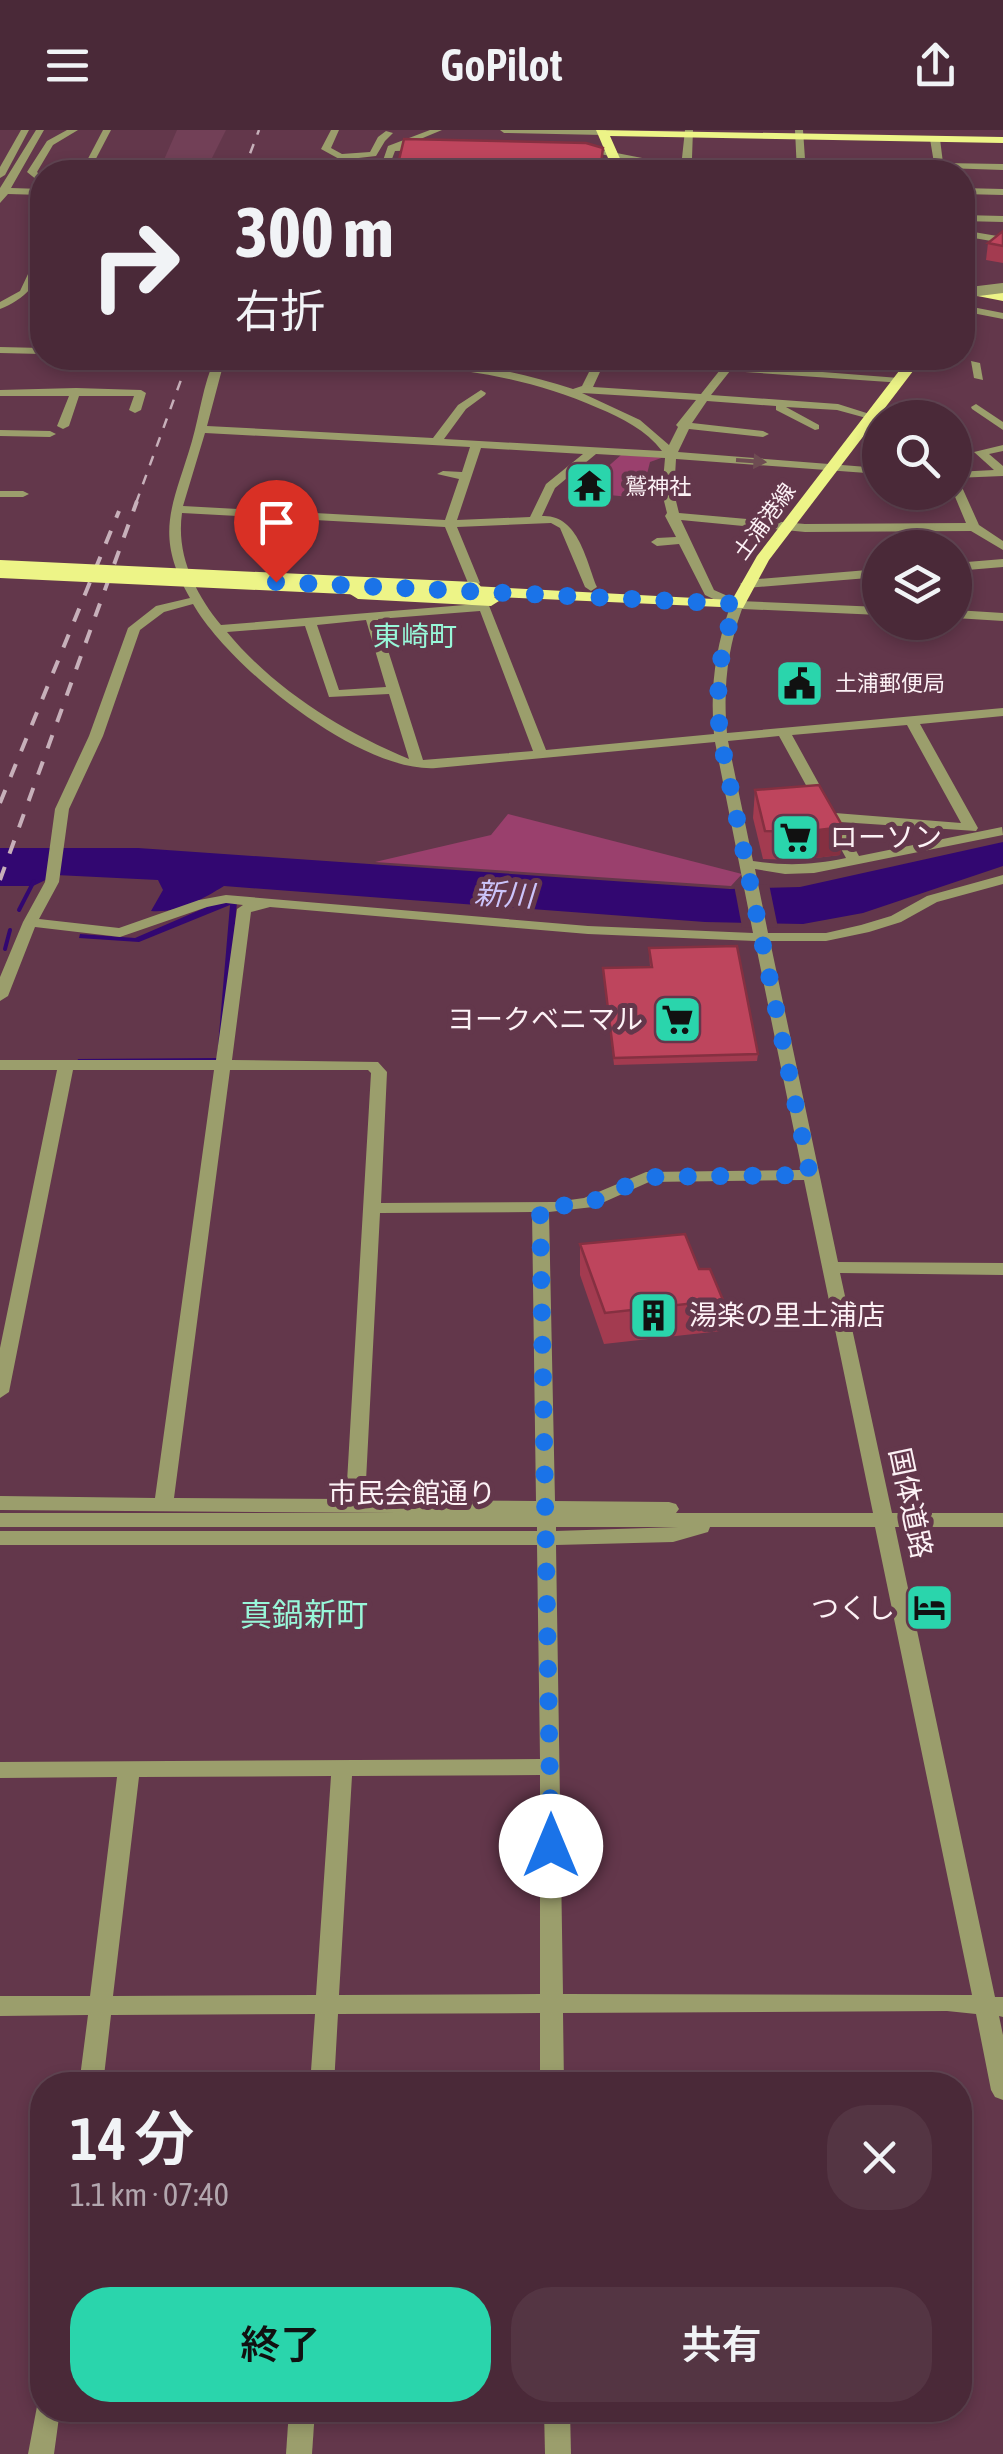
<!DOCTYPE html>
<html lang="ja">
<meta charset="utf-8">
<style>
:root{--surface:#4a2938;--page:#543543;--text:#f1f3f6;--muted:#b2a6ae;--line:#614553;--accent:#2ad5ac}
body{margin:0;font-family:"Asap Condensed","Noto Sans JP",sans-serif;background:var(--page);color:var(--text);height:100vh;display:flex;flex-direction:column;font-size:38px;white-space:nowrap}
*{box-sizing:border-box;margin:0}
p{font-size:32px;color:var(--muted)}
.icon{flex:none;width:55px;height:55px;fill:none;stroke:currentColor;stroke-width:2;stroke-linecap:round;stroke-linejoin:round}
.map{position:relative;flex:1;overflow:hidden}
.panel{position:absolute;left:30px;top:1942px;width:942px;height:350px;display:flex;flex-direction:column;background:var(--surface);border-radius:40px;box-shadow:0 5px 15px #0003,0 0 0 2px var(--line)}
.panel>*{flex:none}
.guide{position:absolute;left:30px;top:30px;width:945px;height:210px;border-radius:40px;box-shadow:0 5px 15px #0003,0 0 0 2px var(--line);background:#4a2938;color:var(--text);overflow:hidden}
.buttons{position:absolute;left:862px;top:270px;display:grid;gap:20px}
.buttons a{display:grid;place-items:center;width:110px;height:110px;border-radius:50%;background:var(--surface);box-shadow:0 5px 15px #0003,0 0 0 2px var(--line);font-size:50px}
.pin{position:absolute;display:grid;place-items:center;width:85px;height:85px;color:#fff;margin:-102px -42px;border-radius:50% 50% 50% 0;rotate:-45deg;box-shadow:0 0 10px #0007}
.pin .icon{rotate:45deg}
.me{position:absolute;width:110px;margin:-55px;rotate:0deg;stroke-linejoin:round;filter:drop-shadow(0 0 8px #0008)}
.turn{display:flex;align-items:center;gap:35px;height:210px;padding:0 40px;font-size:45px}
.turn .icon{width:130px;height:130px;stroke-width:2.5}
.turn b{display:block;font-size:70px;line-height:85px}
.round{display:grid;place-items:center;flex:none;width:105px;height:105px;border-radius:40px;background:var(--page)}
.headline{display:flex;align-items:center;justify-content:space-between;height:170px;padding:0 40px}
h1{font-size:60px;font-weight:600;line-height:75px}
.primary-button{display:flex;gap:20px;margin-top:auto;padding:20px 40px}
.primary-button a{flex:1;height:115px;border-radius:40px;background:var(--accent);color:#111;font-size:40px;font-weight:600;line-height:115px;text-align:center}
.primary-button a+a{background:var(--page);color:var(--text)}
header{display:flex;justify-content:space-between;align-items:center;height:130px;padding:0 40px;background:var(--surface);font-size:45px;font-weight:600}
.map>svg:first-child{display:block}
</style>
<header><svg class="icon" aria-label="menu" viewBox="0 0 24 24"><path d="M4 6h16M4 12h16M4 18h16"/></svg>GoPilot<svg class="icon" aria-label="share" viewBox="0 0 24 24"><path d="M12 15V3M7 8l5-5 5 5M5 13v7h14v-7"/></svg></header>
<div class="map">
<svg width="1003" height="2324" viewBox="0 0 1003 2324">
<rect width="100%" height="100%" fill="#63374b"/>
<polygon fill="#724057" points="177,0 226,0 205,42 147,42 151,33 163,32"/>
<g fill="#9a406d">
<polygon points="621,325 664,327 650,332 641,368 598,364 594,349"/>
<polygon points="508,684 742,744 731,756 375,732 491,705"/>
</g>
<g fill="#320771">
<path d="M 1003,712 L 1003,736 L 863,783 L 803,794 L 705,792 L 224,756 C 201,770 179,783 151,781 L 163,760 L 158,750 L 56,745 L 33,756 L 0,756 L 0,718 L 138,718 L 730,759 L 800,757 Z"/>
<polygon points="237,772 222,932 76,934 78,929 217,928 230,775 139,812 79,808 80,804 135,808 216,773"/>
</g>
<polygon fill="#63374b" points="769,754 778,798 742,797 734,755"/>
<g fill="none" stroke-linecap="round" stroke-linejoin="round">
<g stroke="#320771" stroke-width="4">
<polyline points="19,780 34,751"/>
<polyline points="5,819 10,800"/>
</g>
<g fill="#9b9e6c" fill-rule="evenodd">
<polygon points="21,0 29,0 5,45 0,48 0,37"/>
<polygon points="36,0 44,0 11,58 42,59 42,65 8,64 0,73 0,58"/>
<polygon points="67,0 78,0 53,15 37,42 42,47 42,54 27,42 47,11"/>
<polygon points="103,0 111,0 89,42 81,42"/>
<polygon points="331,0 339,0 331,18 342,24 370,22 378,7 386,1 393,3 385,11 376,26 341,30 321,19"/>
<polygon points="430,0 442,0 406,15 425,15 428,20 395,21 387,42 379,42 388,16"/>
<polygon points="500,0 606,0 607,2 603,5 504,3"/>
<polygon points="685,0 693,0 692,28 686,36 706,42 680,41 591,22 596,19 678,35 682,28"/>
<polygon points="795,0 803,0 805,29 934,33 930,9 935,6 940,9 943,33 1003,34 1003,40 944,38 944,42 936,42 935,38 805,35 805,42 797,42"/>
<polygon points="962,58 1003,59 1003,65 962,64"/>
<polygon points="962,85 1003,86 1003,92 962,91"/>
<polygon points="962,100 1003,107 1003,113 962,106"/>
<path d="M 42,122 C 44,151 25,169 0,179 L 0,172 L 20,161 L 37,125 Z"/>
<polygon points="42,144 42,175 37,172 34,158 37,147"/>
<polygon points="962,175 1003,183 1003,189 962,181"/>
<polygon points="0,217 42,218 42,224 0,223"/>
<path d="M 215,228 L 225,228 L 207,296 L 433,308 L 458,275 L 481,260 L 486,263 L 485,265 L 466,279 L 444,309 L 662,321 C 646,300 622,288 598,278 C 513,240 424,234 332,231 L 327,228 C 409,223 494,233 573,259 L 582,256 L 596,228 L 724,234 L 730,228 L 740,228 L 735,235 L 899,248 L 903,249 L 903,253 L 730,241 L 711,265 L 838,274 L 876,286 L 870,289 L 837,280 L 786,277 L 819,295 L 819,299 L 815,300 L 776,280 L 776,276 L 707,271 L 692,293 L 763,301 L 769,304 L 763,307 L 689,299 L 678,322 L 880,338 L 880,344 L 676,329 L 674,363 L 679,383 L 805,394 L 966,393 L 953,362 L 955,362 L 955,352 L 961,355 L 979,395 L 1003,411 L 1003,420 L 971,401 L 805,402 L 681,390 L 714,460 L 739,471 L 880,477 L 880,485 L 742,479 C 727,520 723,560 727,603 L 1003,578 L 1003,586 L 920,594 L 978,698 L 976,701 L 840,692 L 859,726 L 1002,697 L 1003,705 L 814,743 L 785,744 L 755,739 L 768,803 L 826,803 L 861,795 L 891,786 L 927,766 L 1003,745 L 1003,754 L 937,772 L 901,792 L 869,802 L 826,811 L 770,811 L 838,1132 L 1003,1133 L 1003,1145 L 840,1143 L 892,1383 L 1003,1383 L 1003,1397 L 895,1397 L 995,1867 L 1003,1867 L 1003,1887 L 999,1886 L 1003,1905 L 1003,1970 L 995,1967 L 991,1960 L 976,1884 L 947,1881 L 563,1883 L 564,1955 L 540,1955 L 540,1883 L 338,1884 L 334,1955 L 310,1955 L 315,1884 L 111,1885 L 103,1955 L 79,1955 L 88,1885 L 0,1886 L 0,1866 L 90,1866 L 117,1647 L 0,1648 L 0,1632 L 540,1629 L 537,1415 L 0,1415 L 0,1401 L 537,1401 L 537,1397 L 0,1397 L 0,1383 L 397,1383 L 0,1380 L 0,1366 L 155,1368 L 214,940 L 73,940 L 9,1262 L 0,1268 L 0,1218 L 57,940 L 0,940 L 0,930 L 216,930 L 237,779 L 243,775 L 226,773 L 207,777 L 120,807 L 35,797 L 8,866 L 0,871 L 0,847 L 23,792 L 45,752 L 55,679 L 89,606 L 128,498 L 156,476 L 190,468 C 153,403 173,376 192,311 C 200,283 203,255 215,228 ZM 605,231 L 720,240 L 701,264 L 593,257 ZM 582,263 L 696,270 L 676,295 L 678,297 L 669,315 L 640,290 ZM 205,303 L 470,317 L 462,342 L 443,341 L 437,344 L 459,349 L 445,390 L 183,376 ZM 481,318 L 583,324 L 546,354 L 530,387 L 457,390 ZM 596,324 L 665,328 L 662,363 L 667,383 L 665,386 L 676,407 L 657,408 L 651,412 L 657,416 L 679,414 L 705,465 L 730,477 C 715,519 710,560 714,604 L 546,620 L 486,468 L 478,468 L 477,474 L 221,495 C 195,463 176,425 182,383 L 445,397 L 468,453 L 474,457 L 480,453 L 457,397 L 551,393 L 560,398 L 585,457 L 591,461 L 597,457 C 586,430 578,384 542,386 L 555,358 ZM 193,474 C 229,537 360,643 436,638 L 715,612 L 753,803 L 588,796 L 226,765 L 199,770 L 119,798 L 39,789 L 59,752 L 69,679 L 103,606 L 140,500 L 164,482 ZM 480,481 L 533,621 L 423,630 L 378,489 ZM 366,490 L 386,557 L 339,560 L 317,495 ZM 305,496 L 329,567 L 389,564 L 409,629 C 341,601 274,559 227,502 ZM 907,595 L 961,693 L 835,683 L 792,605 ZM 779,606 L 846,728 C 813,735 786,736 753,731 L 728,611 ZM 270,777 L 588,804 L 755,811 L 802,1040 L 646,1042 L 584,1068 L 555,1072 L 381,1073 L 387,942 L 378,932 L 232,930 L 251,782 ZM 230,940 L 368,940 L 371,943 L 346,1369 L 174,1368 ZM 804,1050 L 873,1383 L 676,1383 L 679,1379 L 676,1374 L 669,1372 L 555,1371 L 549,1082 L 593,1077 L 649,1052 ZM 532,1082 L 536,1371 L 365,1370 L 380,1083 ZM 556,1397 L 678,1397 L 556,1401 ZM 710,1397 L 875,1397 L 972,1865 L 563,1864 L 556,1415 L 673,1412 L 708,1402 ZM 540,1645 L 540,1864 L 339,1865 L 352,1646 ZM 331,1646 L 316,1865 L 113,1866 L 139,1647 Z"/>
<polygon points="971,231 980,233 983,250 974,248"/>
<polygon points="76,258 141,260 146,263 141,280 135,283 129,280 134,266 79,266 69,296 63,299 57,296 69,266 0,266 0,260"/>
<polygon points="976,274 1003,292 1003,300 972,279 971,277"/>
<polygon points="0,300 50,301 56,304 50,307 0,306"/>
<polygon points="1003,315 1003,321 989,324 1003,336 1003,346 955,348 955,342 994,340 974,322"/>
<polygon points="0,361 23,361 29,364 23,367 0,367"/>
<polygon points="1003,429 1003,437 955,441 955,433"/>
<polygon points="880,439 880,447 746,458 740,454 746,450"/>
<polygon points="955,480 1003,483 1003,491 955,488"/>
<polygon points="42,2270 42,2280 60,2280 54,2324 28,2324 38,2271"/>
<polygon points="289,2280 315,2280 312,2324 286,2324"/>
<polygon points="544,2280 570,2280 571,2324 545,2324"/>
</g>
<g fill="#edf487" fill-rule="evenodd">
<polygon points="596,0 1003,7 1003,13 610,6 626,42 614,42"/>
<polygon points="962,155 1003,163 1003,171 962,163"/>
<polygon points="909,228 923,228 769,430 743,478 494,467 499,471 491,476 358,469 350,464 358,459 471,465 465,461 473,456 732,470 757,426"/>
</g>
<g stroke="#c7b0ba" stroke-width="2.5" stroke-dasharray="10 10" stroke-linecap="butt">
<polyline points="243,42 259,0"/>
<polyline points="136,373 189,228"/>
</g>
<g stroke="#c7b0ba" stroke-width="4" stroke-dasharray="14 14" stroke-linecap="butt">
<polyline points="0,673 119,381"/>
<polyline points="0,750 137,371"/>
</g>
<polyline stroke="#9b9e6c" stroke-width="10" points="962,163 1003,158"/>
<polyline stroke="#edf487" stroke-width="18" points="0,439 473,461"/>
</g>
<g fill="#a33b50">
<polygon points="398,34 602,42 398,42"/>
<polygon points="1003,101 1003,133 986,130 988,113"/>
<polygon points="755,660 843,697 840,725 799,730 763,729 753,688"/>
<polygon points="649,818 758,924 757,931 614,935 603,838 650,837"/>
<polygon points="580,1114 699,1139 723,1170 721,1201 604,1214 580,1145"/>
</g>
<polygon fill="#853041" points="843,697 840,725 799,730 802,702"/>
<g fill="#be455d" stroke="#853041" stroke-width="2.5">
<polygon points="404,9 586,13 603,18 600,42 398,34"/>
<polygon points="1003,101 1003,116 988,113"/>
<polygon points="819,655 843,697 802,702 765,701 755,660"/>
<polygon points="737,816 758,924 614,928 603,838 652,837 649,818"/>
<polygon points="685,1104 699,1139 710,1139 723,1170 605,1183 580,1114"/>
</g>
<defs><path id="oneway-solid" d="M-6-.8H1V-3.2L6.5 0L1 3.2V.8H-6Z" transform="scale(2.5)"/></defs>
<use fill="#6e4c52" href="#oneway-solid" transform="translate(751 331) rotate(4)"/>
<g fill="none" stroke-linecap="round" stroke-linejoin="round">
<path stroke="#1a73e8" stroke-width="18" stroke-dasharray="0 32.4" d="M 276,452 L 737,474 C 718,520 716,558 720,606 L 810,1045 L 646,1047 L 587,1074 L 540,1077 L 551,1716"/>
</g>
<defs>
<symbol id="temple-square" viewBox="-11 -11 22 22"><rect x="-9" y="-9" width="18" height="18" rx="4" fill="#2ad5ac" stroke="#63374b"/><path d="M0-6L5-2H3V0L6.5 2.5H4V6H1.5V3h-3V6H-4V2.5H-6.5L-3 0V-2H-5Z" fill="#111"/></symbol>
<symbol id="civic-square" viewBox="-11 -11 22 22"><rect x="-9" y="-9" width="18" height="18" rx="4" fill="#2ad5ac" stroke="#63374b"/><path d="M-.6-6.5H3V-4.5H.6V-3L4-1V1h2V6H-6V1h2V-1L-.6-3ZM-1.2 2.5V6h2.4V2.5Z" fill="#111"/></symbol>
<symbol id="supermarket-square" viewBox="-11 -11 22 22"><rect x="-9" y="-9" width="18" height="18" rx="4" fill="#2ad5ac" stroke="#63374b"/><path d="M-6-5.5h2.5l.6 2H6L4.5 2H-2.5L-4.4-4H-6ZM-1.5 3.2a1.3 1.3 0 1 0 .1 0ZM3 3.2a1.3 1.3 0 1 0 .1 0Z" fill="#111"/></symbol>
<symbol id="building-square" viewBox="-11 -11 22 22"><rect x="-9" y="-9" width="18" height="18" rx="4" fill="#2ad5ac" stroke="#63374b"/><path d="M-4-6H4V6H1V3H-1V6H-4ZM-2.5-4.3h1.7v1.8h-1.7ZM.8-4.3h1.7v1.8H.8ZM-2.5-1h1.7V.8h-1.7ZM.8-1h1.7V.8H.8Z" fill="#111"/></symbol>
<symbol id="hotel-square" viewBox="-11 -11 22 22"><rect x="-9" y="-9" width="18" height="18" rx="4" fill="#2ad5ac" stroke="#63374b"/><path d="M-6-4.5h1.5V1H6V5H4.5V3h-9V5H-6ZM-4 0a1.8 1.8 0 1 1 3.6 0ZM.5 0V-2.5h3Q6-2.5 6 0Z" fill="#111"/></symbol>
</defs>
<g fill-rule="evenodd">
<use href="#temple-square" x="562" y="328" width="55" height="55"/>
<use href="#civic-square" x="772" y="526" width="55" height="55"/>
<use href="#supermarket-square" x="768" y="680" width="55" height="55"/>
<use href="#supermarket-square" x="650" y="862" width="55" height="55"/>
<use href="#building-square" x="626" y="1158" width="55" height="55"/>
<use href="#hotel-square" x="902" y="1450" width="55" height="55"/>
</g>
<g text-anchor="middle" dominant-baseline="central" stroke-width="10" stroke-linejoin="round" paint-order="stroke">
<g font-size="22" fill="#fcf1f5" stroke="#63374b" text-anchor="start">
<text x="625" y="356">鷲神社</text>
<text x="835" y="553">土浦郵便局</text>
</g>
<g font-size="22" fill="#fcf1f5" stroke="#63374b">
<text transform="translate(764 391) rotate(-54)">土浦港線</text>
</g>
<g font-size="28" fill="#98f7d9" stroke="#63374b">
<text x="415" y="506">東崎町</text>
</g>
<g font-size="28" fill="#fcf1f5" stroke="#63374b" text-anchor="start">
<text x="830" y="707">ローソン</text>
<text x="643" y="889" text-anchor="end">ヨークベニマル</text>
<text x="689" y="1185">湯楽の里土浦店</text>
<text x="895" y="1478" text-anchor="end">つくし</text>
</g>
<g font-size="28" fill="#fcf1f5" stroke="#63374b">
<text x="412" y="1363">市民会館通り</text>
<text transform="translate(911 1373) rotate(78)">国体道路</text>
</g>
<g font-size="30" font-style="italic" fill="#ccc4fa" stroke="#63374b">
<text transform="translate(504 764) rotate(3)">新川</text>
</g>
<g font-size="32" fill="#98f7d9" stroke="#63374b">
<text x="304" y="1484">真鍋新町</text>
</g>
</g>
</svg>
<div class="buttons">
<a><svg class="icon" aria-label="search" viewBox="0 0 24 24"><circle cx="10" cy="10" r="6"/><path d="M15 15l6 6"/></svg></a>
<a><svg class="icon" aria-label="layers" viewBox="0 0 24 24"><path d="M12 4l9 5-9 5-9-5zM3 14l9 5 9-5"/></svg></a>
</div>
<div class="pin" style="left:276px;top:452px;background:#d93025"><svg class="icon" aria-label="arrive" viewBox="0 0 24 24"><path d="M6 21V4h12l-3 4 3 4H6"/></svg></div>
<svg class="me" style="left:551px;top:1716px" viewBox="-20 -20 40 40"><circle r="19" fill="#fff"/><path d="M0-13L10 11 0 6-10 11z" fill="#1a73e8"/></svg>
<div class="guide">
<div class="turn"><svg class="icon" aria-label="right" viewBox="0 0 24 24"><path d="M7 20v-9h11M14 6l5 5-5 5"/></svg><div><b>300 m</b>右折</div></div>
</div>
<section class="panel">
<div class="headline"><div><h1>14 分</h1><p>1.1 km · 07:40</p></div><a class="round"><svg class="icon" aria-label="close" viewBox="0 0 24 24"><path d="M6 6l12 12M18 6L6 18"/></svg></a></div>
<div class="primary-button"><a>終了</a><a>共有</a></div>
</section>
</div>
